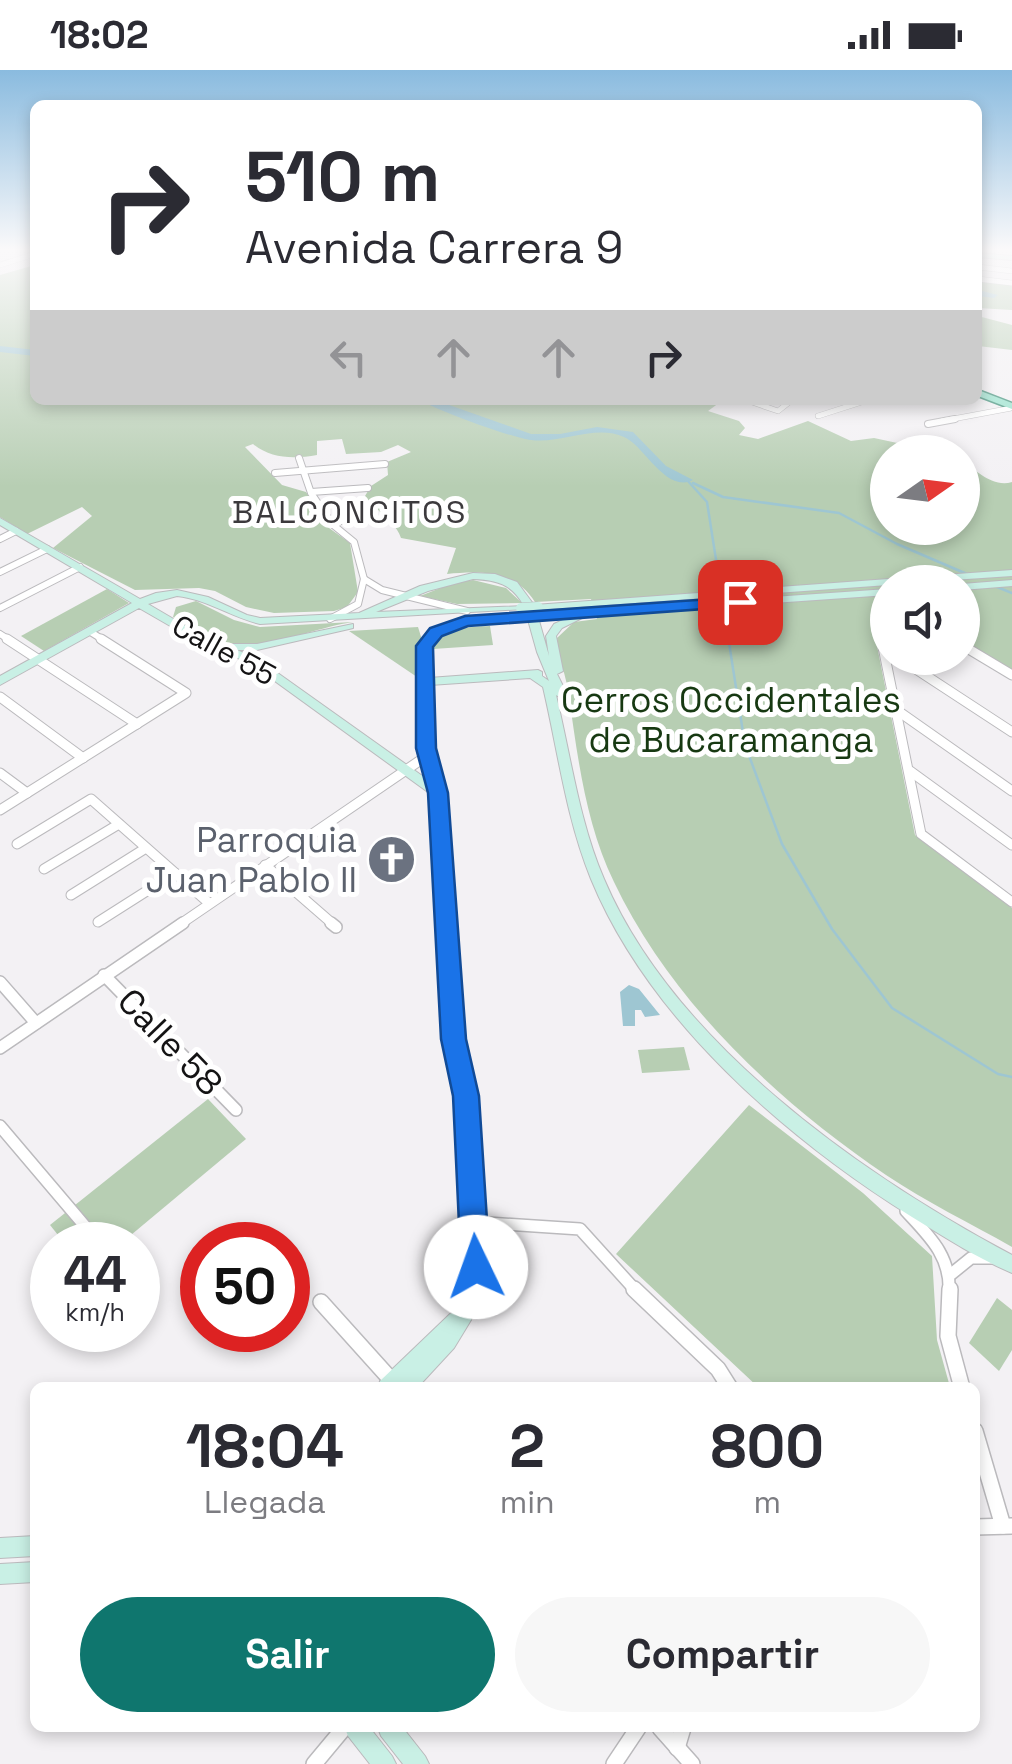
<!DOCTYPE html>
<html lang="es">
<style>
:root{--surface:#fff;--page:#f7f7f7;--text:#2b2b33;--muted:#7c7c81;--accent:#0f766e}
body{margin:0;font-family:"Space Grotesk",sans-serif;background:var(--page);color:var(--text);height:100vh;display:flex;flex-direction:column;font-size:38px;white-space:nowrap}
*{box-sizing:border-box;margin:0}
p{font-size:32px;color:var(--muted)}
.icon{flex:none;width:55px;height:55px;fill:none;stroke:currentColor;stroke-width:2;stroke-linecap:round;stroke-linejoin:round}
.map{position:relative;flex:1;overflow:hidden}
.sheet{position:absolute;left:30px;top:1312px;width:950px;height:350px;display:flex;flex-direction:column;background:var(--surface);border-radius:15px;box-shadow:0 5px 15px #0003}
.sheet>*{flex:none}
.top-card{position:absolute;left:30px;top:30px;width:952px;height:305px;border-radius:15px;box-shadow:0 5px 15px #0003;background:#fff;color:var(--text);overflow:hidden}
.needle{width:65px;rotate:76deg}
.controls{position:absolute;left:870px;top:365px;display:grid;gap:20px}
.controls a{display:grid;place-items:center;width:110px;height:110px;border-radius:50%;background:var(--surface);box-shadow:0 5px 15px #0003;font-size:50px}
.speed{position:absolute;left:30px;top:1152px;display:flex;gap:20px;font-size:50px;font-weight:700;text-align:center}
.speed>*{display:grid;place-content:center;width:130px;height:130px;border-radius:50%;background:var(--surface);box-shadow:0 5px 15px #0003;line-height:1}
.speed small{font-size:25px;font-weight:400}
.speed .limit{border:15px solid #d22;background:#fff;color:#111}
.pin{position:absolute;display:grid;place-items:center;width:85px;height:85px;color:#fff;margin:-42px;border-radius:20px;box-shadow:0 5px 15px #0006}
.me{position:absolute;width:110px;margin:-55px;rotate:357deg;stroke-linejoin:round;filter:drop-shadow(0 0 8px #0008)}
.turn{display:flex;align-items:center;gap:35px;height:210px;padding:0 50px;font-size:45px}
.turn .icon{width:130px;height:130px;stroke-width:2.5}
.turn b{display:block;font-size:70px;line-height:85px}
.lanes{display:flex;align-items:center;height:95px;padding:0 50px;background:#0003;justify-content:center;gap:50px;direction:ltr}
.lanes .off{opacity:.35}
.eta{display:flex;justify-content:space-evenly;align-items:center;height:170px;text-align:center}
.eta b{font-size:60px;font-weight:700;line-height:70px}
.cta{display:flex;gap:20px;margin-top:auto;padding:20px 50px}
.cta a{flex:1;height:115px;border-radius:60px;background:var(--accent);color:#fff;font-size:40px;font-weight:700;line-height:115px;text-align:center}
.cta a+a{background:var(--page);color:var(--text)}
.status{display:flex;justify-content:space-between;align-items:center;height:70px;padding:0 50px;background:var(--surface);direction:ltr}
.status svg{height:28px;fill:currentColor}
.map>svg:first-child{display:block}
</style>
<div class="status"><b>18:02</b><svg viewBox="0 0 49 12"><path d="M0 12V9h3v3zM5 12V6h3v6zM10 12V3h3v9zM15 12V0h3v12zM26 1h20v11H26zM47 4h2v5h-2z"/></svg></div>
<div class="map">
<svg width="1012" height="1694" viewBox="0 0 1012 1694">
<rect width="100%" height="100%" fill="#f3f1f4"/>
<g fill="#b7ceb3">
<path d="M 35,195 L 35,330 L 723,330 L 708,341 L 739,351 L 745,358 L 739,365 L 758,369 L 808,351 L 851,371 L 874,368 L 939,382 L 888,382 L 888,458 L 962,458 L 963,393 C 976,399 992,418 1012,412 L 1012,601 L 963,571 L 962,512 L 888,512 L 887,570 L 877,576 L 915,765 L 1012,838 L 1012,1177 C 970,1153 926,1132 886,1105 C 777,1031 671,932 614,812 C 586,755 578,689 569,627 C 567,607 558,588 557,568 L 574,552 L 597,549 L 591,529 L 535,532 C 515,500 481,501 447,504 L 456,478 L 401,468 C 396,452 376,441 365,426 L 371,416 L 388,405 L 387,392 L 411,382 L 398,375 L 381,382 L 346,384 L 342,369 L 317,371 L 317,385 C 294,389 271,389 253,374 L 245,377 L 282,415 L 306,422 L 329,458 L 350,473 L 358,522 L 347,537 L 334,541 L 274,543 L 246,537 L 215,521 L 199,518 L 135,520 L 53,478 L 92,446 L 82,437 L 27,464 L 0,447 L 0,205 Z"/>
<polygon points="978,210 1012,214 1012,240 978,238"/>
<polygon points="978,246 1012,255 1012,280 978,276"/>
<polygon points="473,510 506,518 522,533 457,534 420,526 456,512"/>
<polygon points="107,519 129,533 44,581 21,566"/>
<path d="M 196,531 L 234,550 L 260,557 L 353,552 C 311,558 255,586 214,571 C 200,565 186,555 173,547 L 176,537 Z"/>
<path d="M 490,556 L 493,575 L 433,579 C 443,557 468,557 490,556 Z"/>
<polygon points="418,557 422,570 417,607 349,561"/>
<polygon points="684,977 690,1000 642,1003 638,980"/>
<polygon points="208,1029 246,1069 119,1175 66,1175 50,1155"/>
<polygon points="749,1035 863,1123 932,1186 937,1270 950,1317 758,1317 616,1184"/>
<polygon points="997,1228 1012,1240 1012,1280 999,1301 969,1273"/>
</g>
<polygon fill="#9ec6d2" points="629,915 639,919 660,945 645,947 641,940 635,940 635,956 623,956 620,922"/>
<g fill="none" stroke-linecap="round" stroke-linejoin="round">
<g stroke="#9ec6d2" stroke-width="2.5">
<polyline points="687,410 707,432 745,675 782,774 832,859 892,938 998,1004 1012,1007"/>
<polyline points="693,413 723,427 839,443 897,474 967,504"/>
<polyline points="997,517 1012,523"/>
</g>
<g fill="#9ec6d2" fill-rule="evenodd">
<polygon points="978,220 998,225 994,228 978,226"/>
<polygon points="0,276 35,280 35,286 0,282"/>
<path d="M 420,330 L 435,330 L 531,364 L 560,364 L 597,357 L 633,362 L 666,396 L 693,410 C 666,424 644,375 624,367 C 596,354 561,374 531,370 C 512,368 436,340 420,330 Z"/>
</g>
<defs>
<g id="street-far4">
<polyline points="0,195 35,184"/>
<polyline points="978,197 1012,201"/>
<polyline points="978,209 1012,213"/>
<polyline points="746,330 778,341 792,330"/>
<polyline points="818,346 868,330"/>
<polyline points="942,351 1012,338"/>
</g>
<g id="street-far3">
<polyline points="928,354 955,349"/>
<polyline points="299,388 311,423 332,454 354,472 364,509 358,534 330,549"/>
<polyline points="275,403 385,394"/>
<polyline points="311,422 368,418"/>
<polyline points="332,454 372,441"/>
<polyline points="0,469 16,461"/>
<polyline points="0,502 47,479"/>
<polyline points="364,509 382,520 467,541"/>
<polyline points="0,538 80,497"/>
<polyline points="89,561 105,571"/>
<polyline points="0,564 11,571"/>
</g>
<g id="street-far2">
<polyline points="7,569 137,654"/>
<polyline points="962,575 1012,605"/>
<polyline points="883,577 921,764 1012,832"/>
<polyline points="899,588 1012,662"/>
<polyline points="0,627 83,688"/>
<polyline points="898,641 1012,721"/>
<polyline points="910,701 1012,775"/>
<polyline points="0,703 27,723"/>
<polyline points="0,740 186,623 101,569"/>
<polyline points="17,774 91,729 209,833"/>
<polyline points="265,795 334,855"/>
<polyline points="44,799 119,754"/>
<polyline points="71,825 146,778"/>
<polyline points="98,852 175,803"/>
<polyline points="179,855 428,685"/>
</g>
<g id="street-far1">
<polyline points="331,853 336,857"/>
<polyline points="104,905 236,1040"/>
<polyline points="0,912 36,953"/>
<polyline points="0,978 183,853"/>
<polyline points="0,1056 101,1175"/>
<path d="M 906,1141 C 929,1166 951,1186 949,1222"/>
<polyline points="473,1152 580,1159 637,1222"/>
<polyline points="950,1205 971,1188 992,1188"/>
</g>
<g id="street">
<polyline points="634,1219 718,1299 730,1318"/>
<polyline points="950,1219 948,1266 962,1318"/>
<polyline points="321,1232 393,1312"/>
<polyline points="975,1361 1003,1456"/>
<polyline points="975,1457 1012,1456"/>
<polyline points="660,1658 692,1694"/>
<polyline points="677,1678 683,1658"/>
<polyline points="314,1694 344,1658"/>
<polyline points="614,1694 638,1658"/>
</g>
<g id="secondary">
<polygon points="978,183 1012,186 1012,190 978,187"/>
<path d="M 0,448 L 140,529 L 156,523 L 177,520 L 208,527 L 247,545 L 260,548 L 359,543 L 420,516 L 473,503 L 495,504 L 517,512 L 534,535 L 1012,500 L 1012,506 L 922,512 L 888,512 L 888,515 L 536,540 L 549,586 L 546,566 L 554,554 L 583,541 L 587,540 L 592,543 L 562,558 L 556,566 L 563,601 L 557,604 L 567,624 L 561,628 L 556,625 C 571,687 579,751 604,809 C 673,972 860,1104 1012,1185 L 1012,1203 C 977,1188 944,1167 912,1147 C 786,1068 649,950 591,809 C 566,748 558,681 543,617 L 530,608 L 430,615 L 432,677 L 444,723 L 461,969 L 474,1026 L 485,1197 L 471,1250 L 454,1278 L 417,1318 L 378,1318 L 380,1311 L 450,1244 L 456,1241 L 467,1197 L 458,1026 L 445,969 L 432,725 L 250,593 L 198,572 L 139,538 L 0,615 L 0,606 L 132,533 L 0,455 ZM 473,509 C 497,510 512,514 524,536 L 376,542 L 428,521 ZM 177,526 C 206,529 231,547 260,554 L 525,539 L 537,582 L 549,611 L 542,606 L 542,602 L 538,600 L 429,608 C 428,563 436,569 470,551 L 465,548 L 433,560 L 423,572 L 418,587 L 420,677 L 428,710 L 258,589 L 237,580 L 257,580 L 349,559 L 353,558 L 353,554 L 257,574 L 233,574 L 228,577 L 206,568 L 148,534 Z"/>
<polygon points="1012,510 1012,516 962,520 962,514"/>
<polygon points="888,519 888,525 714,537 709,534 714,531"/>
<polygon points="35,1466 35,1486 0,1488 0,1468"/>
<polygon points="35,1492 35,1512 0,1514 0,1494"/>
<polygon points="345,1658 370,1658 392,1686 396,1694 370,1694 348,1666"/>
<polygon points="378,1658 403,1658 425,1686 429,1694 403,1694 381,1666"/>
</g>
<polygon id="primary" points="978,320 1012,333 1012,339 978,326"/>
</defs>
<use href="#street-far4" stroke="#bbbabd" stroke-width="6"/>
<use href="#street-far3" stroke="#bbbabd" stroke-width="8"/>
<use href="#street-far2" stroke="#bbbabd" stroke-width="11"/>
<use href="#street-far1" stroke="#bbbabd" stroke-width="14"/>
<use href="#street" stroke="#bbbabd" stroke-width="18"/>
<use href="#secondary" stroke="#bbbabd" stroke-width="2"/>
<use href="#primary" stroke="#378c74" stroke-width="3"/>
<use href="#street-far4" stroke="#fff" stroke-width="5"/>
<use href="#street-far3" stroke="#fff" stroke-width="6"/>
<use href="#street-far2" stroke="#fff" stroke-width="9"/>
<use href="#street-far1" stroke="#fff" stroke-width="11"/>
<use href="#street" stroke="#fff" stroke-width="15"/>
<use href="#secondary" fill="#c9f0e5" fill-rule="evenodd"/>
<use href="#primary" fill="#92e1ca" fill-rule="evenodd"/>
<defs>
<polyline id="secondary-bridge" points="521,538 538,537"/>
</defs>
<use href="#secondary-bridge" stroke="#bbbabd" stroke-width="11" stroke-linecap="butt"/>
<use href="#secondary-bridge" stroke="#c9f0e5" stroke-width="10"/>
</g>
<linearGradient id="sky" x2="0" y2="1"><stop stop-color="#8abbdf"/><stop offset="0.43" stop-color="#faf9fa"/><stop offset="1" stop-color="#faf9fa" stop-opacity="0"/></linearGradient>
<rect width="1012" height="417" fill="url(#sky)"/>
<polygon fill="#1a73e8" stroke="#114b97" stroke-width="2.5" points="740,527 749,532 746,536 468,556 442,566 433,577 436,678 448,723 466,969 479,1026 490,1197 486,1207 476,1212 465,1207 461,1197 453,1026 441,969 428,723 416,678 416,576 430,558 465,546"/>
<defs>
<symbol id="church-disc" viewBox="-11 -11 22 22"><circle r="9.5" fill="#6b7280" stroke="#fff"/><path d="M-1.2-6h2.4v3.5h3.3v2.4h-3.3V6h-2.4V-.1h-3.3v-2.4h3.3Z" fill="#fff"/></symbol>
</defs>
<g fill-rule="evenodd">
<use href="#church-disc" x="364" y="762" width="55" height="55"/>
</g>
<g text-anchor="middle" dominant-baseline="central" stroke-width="10" stroke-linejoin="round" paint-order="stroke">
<g font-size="30" fill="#141314" stroke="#fff">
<text transform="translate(224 580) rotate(29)">Calle 55</text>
</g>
<g font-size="32" letter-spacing="2.5" fill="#3c3a3d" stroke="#fff">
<text x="350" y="442">BALCONCITOS</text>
</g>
<g font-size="35" fill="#173912" stroke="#fff">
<text x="731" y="630">Cerros Occidentales<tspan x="731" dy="40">de Bucaramanga</tspan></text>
</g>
<g font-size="35" fill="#5b616d" stroke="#fff" text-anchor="end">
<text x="357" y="770">Parroquia<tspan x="357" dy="40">Juan Pablo II</tspan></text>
</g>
<g font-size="35" fill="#141314" stroke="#fff">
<text transform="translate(170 972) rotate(46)">Calle 58</text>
</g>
</g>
</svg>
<div class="controls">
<a><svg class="needle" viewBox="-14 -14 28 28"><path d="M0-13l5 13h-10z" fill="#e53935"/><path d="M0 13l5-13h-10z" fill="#7c7c81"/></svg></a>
<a><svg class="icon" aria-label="sound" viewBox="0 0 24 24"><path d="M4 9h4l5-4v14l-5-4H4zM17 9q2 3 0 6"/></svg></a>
</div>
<div class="speed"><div>44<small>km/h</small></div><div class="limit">50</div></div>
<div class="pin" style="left:740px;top:532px;background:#d93025"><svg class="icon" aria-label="arrive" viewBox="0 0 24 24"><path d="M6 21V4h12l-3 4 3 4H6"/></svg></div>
<svg class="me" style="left:476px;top:1197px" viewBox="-20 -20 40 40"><circle r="19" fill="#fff"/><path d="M0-13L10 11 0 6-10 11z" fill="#1a73e8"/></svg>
<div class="top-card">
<div class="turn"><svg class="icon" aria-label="right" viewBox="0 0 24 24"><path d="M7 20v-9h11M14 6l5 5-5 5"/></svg><div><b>510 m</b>Avenida Carrera 9</div></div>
<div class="lanes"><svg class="icon off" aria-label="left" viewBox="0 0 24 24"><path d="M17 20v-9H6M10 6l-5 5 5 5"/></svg><svg class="icon off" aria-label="ahead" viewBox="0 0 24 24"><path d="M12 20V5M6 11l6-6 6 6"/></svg><svg class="icon off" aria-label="ahead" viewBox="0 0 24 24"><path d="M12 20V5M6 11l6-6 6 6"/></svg><svg class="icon" aria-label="right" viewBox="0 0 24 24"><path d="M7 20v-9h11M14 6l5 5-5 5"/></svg></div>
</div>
<section class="sheet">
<div class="eta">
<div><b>18:04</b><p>Llegada</p></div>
<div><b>2</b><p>min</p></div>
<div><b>800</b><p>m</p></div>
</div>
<div class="cta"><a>Salir</a><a>Compartir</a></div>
</section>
</div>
